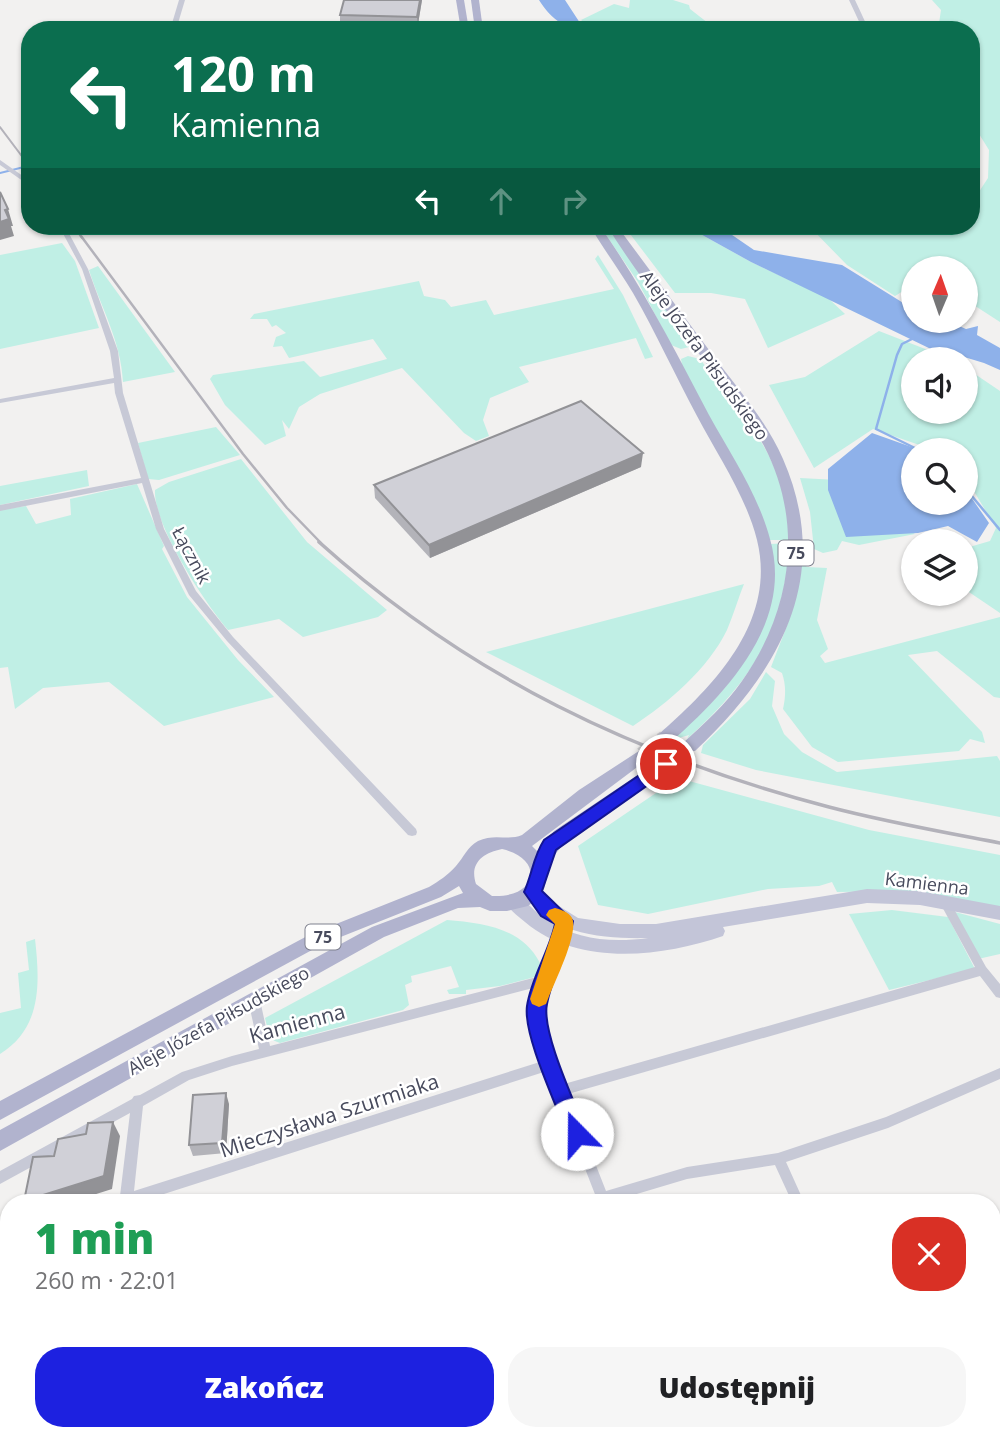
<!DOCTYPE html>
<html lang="pl">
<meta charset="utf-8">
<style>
:root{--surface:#fff;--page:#f6f6f6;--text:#202124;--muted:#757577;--accent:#1d21e0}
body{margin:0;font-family:"Open Sans",sans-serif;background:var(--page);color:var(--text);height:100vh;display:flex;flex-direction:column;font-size:26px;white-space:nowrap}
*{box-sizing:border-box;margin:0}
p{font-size:23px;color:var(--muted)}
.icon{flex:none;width:38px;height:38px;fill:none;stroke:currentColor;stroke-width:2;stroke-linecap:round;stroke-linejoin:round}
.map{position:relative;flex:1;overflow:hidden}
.side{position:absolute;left:0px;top:1194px;width:1001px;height:247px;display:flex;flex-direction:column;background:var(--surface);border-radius:28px 28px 0 0;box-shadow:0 2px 5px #0004}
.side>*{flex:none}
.hud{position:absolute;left:21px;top:21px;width:959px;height:214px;border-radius:28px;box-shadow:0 2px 5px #0004;background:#0b6e4f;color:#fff;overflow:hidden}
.needle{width:46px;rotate:2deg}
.fabs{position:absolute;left:901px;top:256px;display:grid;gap:14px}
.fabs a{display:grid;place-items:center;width:77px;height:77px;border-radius:50%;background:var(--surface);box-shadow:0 2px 5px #0004;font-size:35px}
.pin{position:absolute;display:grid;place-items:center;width:60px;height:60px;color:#fff;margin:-30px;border:4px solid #fff;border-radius:50%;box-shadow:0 2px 7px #0007}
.me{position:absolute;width:77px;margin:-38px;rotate:338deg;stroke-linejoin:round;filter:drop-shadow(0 0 5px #0008)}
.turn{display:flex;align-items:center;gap:24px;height:147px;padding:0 35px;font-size:32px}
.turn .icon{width:91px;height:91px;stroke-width:2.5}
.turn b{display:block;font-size:49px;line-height:60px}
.lanes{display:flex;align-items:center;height:66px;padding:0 35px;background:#0003;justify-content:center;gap:35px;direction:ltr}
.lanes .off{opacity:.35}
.round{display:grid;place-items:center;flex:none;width:74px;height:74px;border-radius:28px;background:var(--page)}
.head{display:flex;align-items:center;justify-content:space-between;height:119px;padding:0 35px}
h1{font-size:42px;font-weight:800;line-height:52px;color:#1e9e55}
.button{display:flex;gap:14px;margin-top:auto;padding:14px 35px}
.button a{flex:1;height:80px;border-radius:28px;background:var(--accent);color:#fff;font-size:28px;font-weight:800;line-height:80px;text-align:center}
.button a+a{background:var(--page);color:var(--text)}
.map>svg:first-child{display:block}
</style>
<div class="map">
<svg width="1000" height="1440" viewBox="0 0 1000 1440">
<rect width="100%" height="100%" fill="#f2f1f0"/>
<g fill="#c0efe5">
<polygon points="630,0 673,0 689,5 690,9 717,30 594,30 581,20 614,4 629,8"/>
<polygon points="932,0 1000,0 1000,322 966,300 966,268 914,268 913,285 895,296 847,265 809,226 971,226 971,204 988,178 989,150 971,121 971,30 938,30 941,10"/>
<polygon points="600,226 607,226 691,342 689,347 681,349 671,345 638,282"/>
<polygon points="624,226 686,226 751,262 828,298 845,314 768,348 745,299 711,293 675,293"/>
<polygon points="62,243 75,261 99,328 0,349 0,255"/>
<polygon points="598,255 623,295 653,357 645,359 636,338 519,367 529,382 490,398 483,420 489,436 476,441 464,433 402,368 320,394 299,407 289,429 282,420 286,436 265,445 225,405 210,379 213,375 304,361 320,377 387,359 373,339 289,358 282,346 273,347 276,337 286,333 276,325 272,327 267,319 250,319 254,314 419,281 424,296 445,300 451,307 486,300 494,315 614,289 595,259"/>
<path d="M 98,266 L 175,372 L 123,382 C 121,341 101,308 89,270 Z"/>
<polygon points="879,331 951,359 914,359 914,411 966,411 966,368 1000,391 1000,613 966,590 966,548 990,541 996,528 966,478 966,450 934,450 873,429 814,468 769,385 805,377"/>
<path d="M 688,356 L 700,359 C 730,400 766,436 781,486 C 787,503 787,522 790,540 L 770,540 L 682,365 L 681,359 Z"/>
<polygon points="216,427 240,455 159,480 148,479 138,443"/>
<path d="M 241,459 L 307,542 L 387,610 L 378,617 L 303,637 L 279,619 L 228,630 C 205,603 153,525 155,490 L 169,482 Z"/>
<polygon points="87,470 89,486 0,505 0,486"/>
<polygon points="800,478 838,480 868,507 915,534 859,545 842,541 837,550 823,553 814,549 810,512"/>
<polygon points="137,484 164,546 162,549 187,597 238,660 274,697 164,726 109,682 43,688 15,709 8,667 0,668 0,510 26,506 36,524 71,515 70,499"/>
<path d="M 790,543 C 783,633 752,680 687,739 L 689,735 L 672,740 C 688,724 707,709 722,691 C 753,655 784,592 770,544 Z"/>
<path d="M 802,563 L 807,567 L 827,568 L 817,620 L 828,649 L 820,656 L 825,663 L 1000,617 L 1000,698 L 994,697 L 937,651 L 908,655 L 982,732 L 985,743 L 970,739 L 959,751 L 838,762 L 812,747 L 783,709 C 786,696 786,685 782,673 L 771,667 L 788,623 Z"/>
<path d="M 744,584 C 738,599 733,616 727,630 C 708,669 668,703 633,726 L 486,652 Z"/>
<polygon points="766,672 775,681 772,706 784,734 802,752 837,772 997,756 1000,761 1000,817 756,770 701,753 703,745 750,699"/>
<polygon points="678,778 869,830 1000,855 1000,908 908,891 837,892 832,882 819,886 768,889 648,914 598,905 578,846"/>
<polygon points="892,910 948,917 975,969 889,990 849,914"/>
<polygon points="955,912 1000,924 1000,954 978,959"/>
<path d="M 447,920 C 484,923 522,928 540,963 L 535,977 L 500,986 L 466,990 L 466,994 L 449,994 L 447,990 L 459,987 L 451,966 L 411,976 L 412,982 L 405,985 L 409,1005 L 403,1010 L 280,1043 L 270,1039 L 265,1018 Z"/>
<path d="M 35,939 C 40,983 42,1028 0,1054 L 0,1013 L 21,1008 L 18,973 L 29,970 L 26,942 Z"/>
</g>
<g fill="#8eb1ea">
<path d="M 539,0 L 565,0 L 580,23 L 592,30 C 567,30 552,21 539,0 Z"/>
<polygon points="686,226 719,226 754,250 842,265 913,309 914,320 950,322 966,329 978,326 977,335 1000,348 1000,370 984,363 941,350 935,351 751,262"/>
<polygon points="872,433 920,450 914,450 914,502 966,502 966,490 989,523 977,542 948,526 918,533 846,537 828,490 828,469"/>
</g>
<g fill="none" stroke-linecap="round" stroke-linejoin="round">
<polyline stroke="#8eb1ea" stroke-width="2" points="0,173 24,167"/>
<g stroke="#8eb1ea" stroke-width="2.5">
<polyline points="914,338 902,344 897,355 876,429 919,450"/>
<polyline points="966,489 1000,530"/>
</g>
<g stroke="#d0d0d3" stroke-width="16" stroke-dasharray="16 8" stroke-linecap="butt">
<polyline points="642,755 665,738"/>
<polyline points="666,764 689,747"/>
</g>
<g fill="#c7c9d6" fill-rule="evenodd">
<polygon points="179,0 185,0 176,30 170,30"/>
<polygon points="849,0 855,0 869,30 863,30"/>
<polygon points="0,160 30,181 30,186 0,165"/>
<polygon points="59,226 65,226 88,269 118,351 123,393 164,529 196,591 233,637 416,829 417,832 416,835 412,836 408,835 227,641 189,595 156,529 142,483 0,511 0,505 141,478 115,393 114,383 0,403 0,399 114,378 110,351 82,269"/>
<path d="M 945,898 L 949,900 L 986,967 L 1000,984 L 1000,998 L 996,997 L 980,976 L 568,1094 L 606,1191 L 687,1167 L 778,1153 L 886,1117 L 1000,1068 L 1000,1079 L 888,1128 L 786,1162 L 804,1202 L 792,1202 L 775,1165 L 687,1179 L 610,1202 L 598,1202 L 547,1071 L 139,1202 L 114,1202 L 116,1198 L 120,1196 L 130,1113 L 0,1184 L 0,1171 L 132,1099 L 134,1096 L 140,1095 L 182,1072 L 232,1056 L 259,1049 L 248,1000 L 250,996 L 254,995 L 258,996 L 260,1000 L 270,1046 L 533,978 L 540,979 L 559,921 L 560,918 L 564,916 L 568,918 L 569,921 L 543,1005 L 543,1021 L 564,1084 L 975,967 L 940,903 L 941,900 ZM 533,988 L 537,989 L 531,1005 L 531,1021 L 543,1061 L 134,1191 L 143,1106 L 189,1080 L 232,1066 Z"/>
<polygon points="1000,1337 1000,1351 992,1353 992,1339"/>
<polygon points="66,1432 92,1432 90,1437 82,1440 55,1440 57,1435"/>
<polygon points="679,1432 693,1432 696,1440 682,1440"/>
</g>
<path fill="#c3c5d8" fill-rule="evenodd" d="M 532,885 L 537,887 L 551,901 L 578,918 L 620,924 L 656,924 L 867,889 L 920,891 L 1000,906 L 1000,920 L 920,905 L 867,903 L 723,927 L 725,931 L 723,936 C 662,957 578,967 525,922 C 518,916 510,911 506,903 L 508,898 C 522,893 534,912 545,919 C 577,940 611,943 648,938 C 605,939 547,935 524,892 L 527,887 Z"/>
<g fill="#b1b3ce" fill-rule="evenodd">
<polygon points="456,0 464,0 469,30 461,30"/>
<polygon points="471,0 479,0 483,30 475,30"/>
<path d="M 590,226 L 600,226 C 642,286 675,350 709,415 C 731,455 758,494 770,539 C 794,622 727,692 671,742 L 659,742 L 657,738 L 659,734 C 715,685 777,621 757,540 C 746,496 718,456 697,416 C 675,375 656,333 633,293 C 619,270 603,248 590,226 Z"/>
<path d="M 607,226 L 617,226 C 649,269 680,311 712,354 C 737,388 766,420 783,459 C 834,576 780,671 695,751 L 683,751 L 681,747 L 683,743 C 704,724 726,704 742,681 C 791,612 805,524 764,446 C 748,416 726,390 706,363 C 673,319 636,273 607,226 Z"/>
<path d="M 642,749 L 648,751 L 650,755 L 648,759 L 532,846 L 537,851 L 554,831 L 660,760 L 672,760 L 674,764 L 672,768 L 566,841 L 552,858 L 544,889 L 538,898 L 528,906 L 507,911 L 490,911 L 480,907 L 458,908 L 384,937 L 0,1151 L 0,1130 L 372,927 L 463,893 L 459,886 L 441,897 L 323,944 L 0,1120 L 0,1101 L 311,934 L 429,887 C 439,881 448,875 456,866 C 464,857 467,847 478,841 C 494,833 509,841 522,835 L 579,790 ZM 502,849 C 545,859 538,898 492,896 L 476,884 C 469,863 483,853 502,849 Z"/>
</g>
<g stroke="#b3b2ba" stroke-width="2">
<polyline points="0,127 30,167"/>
<polyline points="73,226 82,238"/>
</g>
<polyline stroke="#b3b2ba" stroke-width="2.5" points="81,236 243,454 287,508 321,543"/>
<path stroke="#b3b2ba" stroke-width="3.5" d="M 319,542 C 469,677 635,756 829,807 C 886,822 943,832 1000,843"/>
</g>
<g fill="#b3b3b9">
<polygon points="422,0 418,24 340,23 340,15"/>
<polygon points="641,467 430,558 375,498 374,485"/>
<polygon points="229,1104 226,1153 193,1156 189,1145"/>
</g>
<g fill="#929296">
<polygon points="420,0 422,0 418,24 417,17"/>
<polygon points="8,209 13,226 11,226 14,236 0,240 0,222 5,210"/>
<polygon points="643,453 641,467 430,558 429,545"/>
<polygon points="226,1093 229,1104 226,1153 222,1143"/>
<polygon points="113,1122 120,1136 112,1189 71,1202 25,1202 24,1201"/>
<polygon points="9,1265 9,1280 0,1283 0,1268"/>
</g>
<g fill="#d0d0d7" stroke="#929296" stroke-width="2">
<polygon points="344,0 420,0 417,17 340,15"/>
<polygon points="0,192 8,209 5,210 9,219 0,222"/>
<polygon points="581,401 643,453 429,545 374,485"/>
<polygon points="226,1093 222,1143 189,1145 193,1095"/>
<polygon points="113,1122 104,1176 24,1201 33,1157 54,1156 58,1139 86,1134 88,1123"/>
<polygon points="9,1229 9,1265 0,1268 0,1234"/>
</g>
<path fill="#1d21e0" stroke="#131592" stroke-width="2" d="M 666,757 L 672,759 L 674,764 L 672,768 L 556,850 L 542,891 L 573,921 C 568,950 552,976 547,1004 C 541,1032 576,1105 587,1134 L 584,1140 L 577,1143 L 570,1140 L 567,1134 C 556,1104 523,1035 527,1006 C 531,978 549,952 555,924 L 541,916 L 524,892 C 532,875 533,857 544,840 Z"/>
<path fill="#f59e0b" d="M 555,908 C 562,910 572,913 573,921 C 576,939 555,981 548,999 L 546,1004 L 539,1007 L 532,1004 L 530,999 L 555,924 L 546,915 L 549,910 Z"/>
<g text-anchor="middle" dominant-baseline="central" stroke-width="5" stroke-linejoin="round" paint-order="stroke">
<g fill="#fff" stroke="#7f818e" stroke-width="2">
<rect x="778.5" y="540.5" width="35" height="25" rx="5"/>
<rect x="305.5" y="924.5" width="35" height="25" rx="5"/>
</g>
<g font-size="16" font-weight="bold" fill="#484b5d">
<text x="796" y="553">75</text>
<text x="323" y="937">75</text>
</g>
<g font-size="18" fill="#484b5d" stroke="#fff">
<text transform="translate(705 355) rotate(54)">Aleje Józefa Piłsudskiego</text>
<text transform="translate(192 555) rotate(62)">Łącznik</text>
<text transform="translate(927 883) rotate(7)">Kamienna</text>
<text transform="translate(218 1020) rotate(-29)">Aleje Józefa Piłsudskiego</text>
</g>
<g font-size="21" fill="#484b5d" stroke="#fff">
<text transform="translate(297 1023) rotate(-15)">Kamienna</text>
<text transform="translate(329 1115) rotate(-18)">Mieczysława Szurmiaka</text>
</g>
</g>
</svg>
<div class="fabs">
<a><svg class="needle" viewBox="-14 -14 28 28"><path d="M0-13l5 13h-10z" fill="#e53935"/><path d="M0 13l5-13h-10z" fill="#757577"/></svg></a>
<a><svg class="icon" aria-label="sound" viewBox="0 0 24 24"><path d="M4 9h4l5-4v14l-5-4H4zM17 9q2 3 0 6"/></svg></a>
<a><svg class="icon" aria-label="search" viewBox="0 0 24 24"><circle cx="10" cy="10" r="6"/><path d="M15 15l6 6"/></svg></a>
<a><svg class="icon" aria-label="layers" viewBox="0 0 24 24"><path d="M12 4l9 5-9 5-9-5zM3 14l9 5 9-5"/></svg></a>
</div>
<div class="pin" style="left:666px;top:764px;background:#d93025"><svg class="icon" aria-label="arrive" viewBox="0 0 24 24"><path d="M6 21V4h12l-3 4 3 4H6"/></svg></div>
<svg class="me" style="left:577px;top:1134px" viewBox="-20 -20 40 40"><circle r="19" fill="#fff"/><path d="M0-13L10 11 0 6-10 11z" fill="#1d21e0"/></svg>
<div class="hud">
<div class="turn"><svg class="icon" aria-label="left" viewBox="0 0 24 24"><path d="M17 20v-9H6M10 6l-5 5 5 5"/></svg><div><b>120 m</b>Kamienna</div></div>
<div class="lanes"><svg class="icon" aria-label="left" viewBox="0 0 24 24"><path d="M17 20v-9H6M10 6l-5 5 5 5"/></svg><svg class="icon off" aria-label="ahead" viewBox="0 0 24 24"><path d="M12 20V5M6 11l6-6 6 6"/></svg><svg class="icon off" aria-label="right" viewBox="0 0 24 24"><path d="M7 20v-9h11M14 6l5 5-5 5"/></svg></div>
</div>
<section class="side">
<div class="head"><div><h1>1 min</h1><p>260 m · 22:01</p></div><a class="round" style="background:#d93025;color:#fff"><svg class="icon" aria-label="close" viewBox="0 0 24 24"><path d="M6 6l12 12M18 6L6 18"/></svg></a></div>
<div class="button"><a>Zakończ</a><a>Udostępnij</a></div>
</section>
</div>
